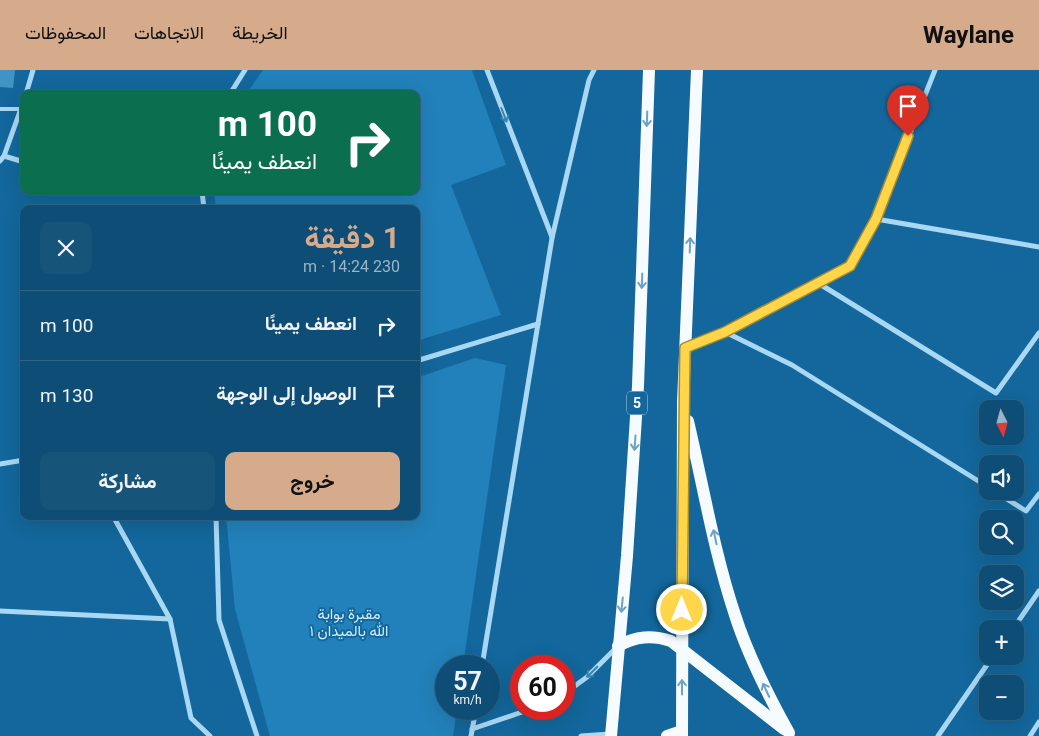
<!DOCTYPE html>
<html lang="ar">
<meta charset="utf-8">
<style>
:root{--surface:#0e4d75;--page:#17547a;--text:#f1f3f6;--muted:#9bb4c5;--line:#2e6487;--accent:#d6ab8b}
body{margin:0;font-family:Roboto,Vazirmatn,sans-serif;background:var(--page);color:var(--text);direction:rtl;height:100vh;display:flex;flex-direction:column;font-size:19px;white-space:nowrap}
*{box-sizing:border-box;margin:0}
p{font-size:16px;color:var(--muted)}
.icon{flex:none;width:28px;height:28px;fill:none;stroke:currentColor;stroke-width:2;stroke-linecap:round;stroke-linejoin:round}
.map{position:relative;flex:1;overflow:hidden;direction:ltr}
.sheet{position:absolute;left:20px;top:135px;width:400px;height:315px;display:flex;flex-direction:column;background:var(--surface);border-radius:10px;box-shadow:0 5px 20px #0002,0 0 0 1px var(--line);direction:rtl}
.sheet>*{flex:none}
.top-card{position:absolute;left:20px;top:20px;width:400px;height:105px;border-radius:10px;box-shadow:0 5px 20px #0002,0 0 0 1px var(--line);direction:rtl;background:#0b6e4f;color:#fff;overflow:hidden}
.needle{width:32px;rotate:174deg}
.fabs{position:absolute;left:979px;top:330px;display:grid;gap:10px}
.fabs a{display:grid;place-items:center;width:45px;height:45px;border-radius:10px;background:var(--surface);box-shadow:0 5px 20px #0002,0 0 0 1px var(--line);font-size:25px}
.speed{position:absolute;left:435px;top:585px;display:flex;gap:10px;font-size:25px;font-weight:700;text-align:center}
.speed>*{display:grid;place-content:center;width:65px;height:65px;border-radius:50%;background:var(--surface);box-shadow:0 5px 20px #0002,0 0 0 1px var(--line);line-height:1}
.speed small{font-size:12px;font-weight:400}
.speed .limit{border:8px solid #d22;background:#fff;color:#111}
.pin{position:absolute;display:grid;place-items:center;width:42px;height:42px;color:#fff;margin:-51px -21px;border-radius:50% 50% 50% 0;rotate:-45deg;box-shadow:0 0 5px #0007}
.pin .icon{rotate:45deg}
.me{position:absolute;width:55px;margin:-28px;rotate:0deg;stroke-linejoin:round;filter:drop-shadow(0 0 4px #0008)}
.turn{display:flex;align-items:center;gap:18px;height:105px;padding:0 20px;font-size:22px}
.turn .icon{width:65px;height:65px;stroke-width:2.5}
.turn b{display:block;font-size:35px;line-height:42px}
.round{display:grid;place-items:center;flex:none;width:52px;height:52px;border-radius:10px;background:var(--page)}
.headline{display:flex;align-items:center;justify-content:space-between;height:85px;padding:0 20px}
h1{font-size:30px;font-weight:700;line-height:38px;color:var(--accent)}
.cta{display:flex;gap:10px;margin-top:auto;padding:10px 20px}
.cta a{flex:1;height:58px;border-radius:10px;background:var(--accent);color:#111;font-size:20px;font-weight:700;line-height:58px;text-align:center}
.cta a+a{background:var(--page);color:var(--text)}
ul{padding:0;list-style:none}
li{display:flex;align-items:center;gap:15px;height:70px;padding:0 20px;border-top:1px solid var(--line)}
li div{flex:1}
li b{display:block;font-size:19px}
li em{font-style:normal}
header{display:flex;align-items:center;gap:30px;box-sizing:border-box;height:70px;padding:0 25px;background:var(--accent);color:#111}
header strong{font-size:24px}
nav{display:flex;gap:28px;margin-inline-start:auto;font-size:18px}
.map>svg:first-child{display:block}
</style>
<header>
<strong>Waylane</strong>
<nav><a>الخريطة</a><a>الاتجاهات</a><a>المحفوظات</a></nav>
</header>
<div class="map">
<svg width="1039" height="666" viewBox="0 0 1039 666">
<rect width="100%" height="100%" fill="#13679c"/>
<g fill="#2281ba">
<polygon points="263,0 472,0 506,95 451,115 501,245 416,271 416,139 216,139 214,121 416,121 416,24 246,24"/>
<polygon points="475,288 506,295 463,596 446,596 446,639 457,639 453,666 270,666 235,539 226,446 416,446 416,308"/>
</g>
<polygon fill="#4093c5" points="0,0 15,0 13,18 0,17"/>
<g fill="none" stroke-linecap="round" stroke-linejoin="round">
<polyline stroke="#a8d8f4" stroke-width="4" points="0,39 20,39"/>
<g stroke="#a8d8f4" stroke-width="5">
<polyline points="487,0 552,167"/>
<polyline points="26,24 33,0"/>
<polyline points="230,24 245,0"/>
<polyline points="4,86 24,92"/>
<polyline points="0,91 4,86 24,30"/>
<polyline points="202,121 204,139"/>
<polyline points="876,149 1039,177"/>
<polyline points="818,213 996,323 1039,263"/>
<polyline points="725,262 792,295 988,417"/>
<polyline points="686,278 725,262 850,196 876,149 935,0"/>
<polyline points="416,291 538,254"/>
<polyline points="0,394 24,390"/>
<polyline points="994,421 1026,441 1039,424"/>
<polyline points="113,446 170,549"/>
<polyline points="216,446 219,550 257,666"/>
<polyline points="0,541 170,549 191,648 210,666"/>
<polyline points="1013,559 1039,521"/>
<polyline points="482,596 552,168 589,10 594,0"/>
<polyline points="564,624 587,607 616,578"/>
<polyline points="472,659 531,639"/>
<polyline points="471,666 476,639"/>
<polyline points="581,666 610,664"/>
<polyline points="938,666 993,586"/>
<polyline points="1030,666 1039,652"/>
</g>
<g stroke="#f5fbff" stroke-width="12">
<path d="M 688,351 C 703,415 714,482 735,545 C 748,586 768,625 789,663"/>
<path d="M 618,576 C 636,566 652,565 671,571 L 784,659"/>
<polyline points="611,666 627,486 638,316 649,0"/>
<polyline points="667,666 682,661"/>
<polyline points="682,666 683,332 697,0"/>
</g>
</g>
<defs><path id="oneway-shaft" d="M-6 0H5M1.5-3L5.5 0L1.5 3" fill="none" stroke-width="1.6" stroke-linecap="round" stroke-linejoin="round" transform="scale(1.25)"/></defs>
<g stroke="#3883b2">
<use href="#oneway-shaft" transform="translate(504 45) rotate(69)"/>
<use href="#oneway-shaft" transform="translate(592 602) rotate(135)"/>
</g>
<g stroke="#6da2c4">
<use href="#oneway-shaft" transform="translate(647 49) rotate(92)"/>
<use href="#oneway-shaft" transform="translate(690 175) rotate(-88)"/>
<use href="#oneway-shaft" transform="translate(642 211) rotate(92)"/>
<use href="#oneway-shaft" transform="translate(635 373) rotate(94)"/>
<use href="#oneway-shaft" transform="translate(715 467) rotate(-102)"/>
<use href="#oneway-shaft" transform="translate(622 535) rotate(96)"/>
<use href="#oneway-shaft" transform="translate(682 617) rotate(-90)"/>
<use href="#oneway-shaft" transform="translate(766 620) rotate(-115)"/>
</g>
<g fill="none" stroke-linecap="round" stroke-linejoin="round">
<defs>
<polyline id="route" points="682,540 685,278 725,262 850,196 876,149 908,66"/>
</defs>
<use href="#route" stroke="#a68a30" stroke-width="12"/>
<use href="#route" stroke="#ffd54a" stroke-width="9"/>
</g>
<g text-anchor="middle" dominant-baseline="central" stroke-width="4" stroke-linejoin="round" paint-order="stroke">
<rect fill="#13679c" stroke="#b8d1e1" stroke-width="1" x="627" y="321.5" width="20" height="23" rx="4"/>
<g font-size="14" font-weight="bold" fill="#fff">
<text x="637" y="333">5</text>
</g>
<g font-size="15" fill="#d1edfd" stroke="#13679c">
<text x="349" y="544">مقبرة بوابة<tspan x="349" dy="17">الله بالميدان ١</tspan></text>
</g>
</g>
</svg>
<div class="fabs">
<a><svg class="needle" viewBox="-14 -14 28 28"><path d="M0-13l5 13h-10z" fill="#e53935"/><path d="M0 13l5-13h-10z" fill="#9bb4c5"/></svg></a>
<a><svg class="icon" aria-label="sound" viewBox="0 0 24 24"><path d="M4 9h4l5-4v14l-5-4H4zM17 9q2 3 0 6"/></svg></a>
<a><svg class="icon" aria-label="search" viewBox="0 0 24 24"><circle cx="10" cy="10" r="6"/><path d="M15 15l6 6"/></svg></a>
<a><svg class="icon" aria-label="layers" viewBox="0 0 24 24"><path d="M12 4l9 5-9 5-9-5zM3 14l9 5 9-5"/></svg></a>
<a>+</a>
<a>−</a>
</div>
<div class="speed"><div>57<small>km/h</small></div><div class="limit">60</div></div>
<div class="pin" style="left:908px;top:66px;background:#d93025"><svg class="icon" aria-label="arrive" viewBox="0 0 24 24"><path d="M6 21V4h12l-3 4 3 4H6"/></svg></div>
<svg class="me" style="left:682px;top:540px" viewBox="-20 -20 40 40"><circle r="17" fill="#ffd54a" stroke="#fff" stroke-width="3"/><path d="M0-11L8 9 0 5-8 9z" fill="#fff"/></svg>
<div class="top-card">
<div class="turn"><svg class="icon" aria-label="right" viewBox="0 0 24 24"><path d="M7 20v-9h11M14 6l5 5-5 5"/></svg><div><b>100 m</b>انعطف يمينًا</div></div>
</div>
<section class="sheet">
<div class="headline"><div><h1>1 دقيقة</h1><p>230 m · 14:24</p></div><a class="round"><svg class="icon" aria-label="close" viewBox="0 0 24 24"><path d="M6 6l12 12M18 6L6 18"/></svg></a></div>
<ul>
<li><svg class="icon" aria-label="right" viewBox="0 0 24 24"><path d="M7 20v-9h11M14 6l5 5-5 5"/></svg><div><b>انعطف يمينًا</b></div><em>100 m</em></li>
<li><svg class="icon" aria-label="arrive" viewBox="0 0 24 24"><path d="M6 21V4h12l-3 4 3 4H6"/></svg><div><b>الوصول إلى الوجهة</b></div><em>130 m</em></li>
</ul>
<div class="cta"><a>خروج</a><a>مشاركة</a></div>
</section>
</div>
